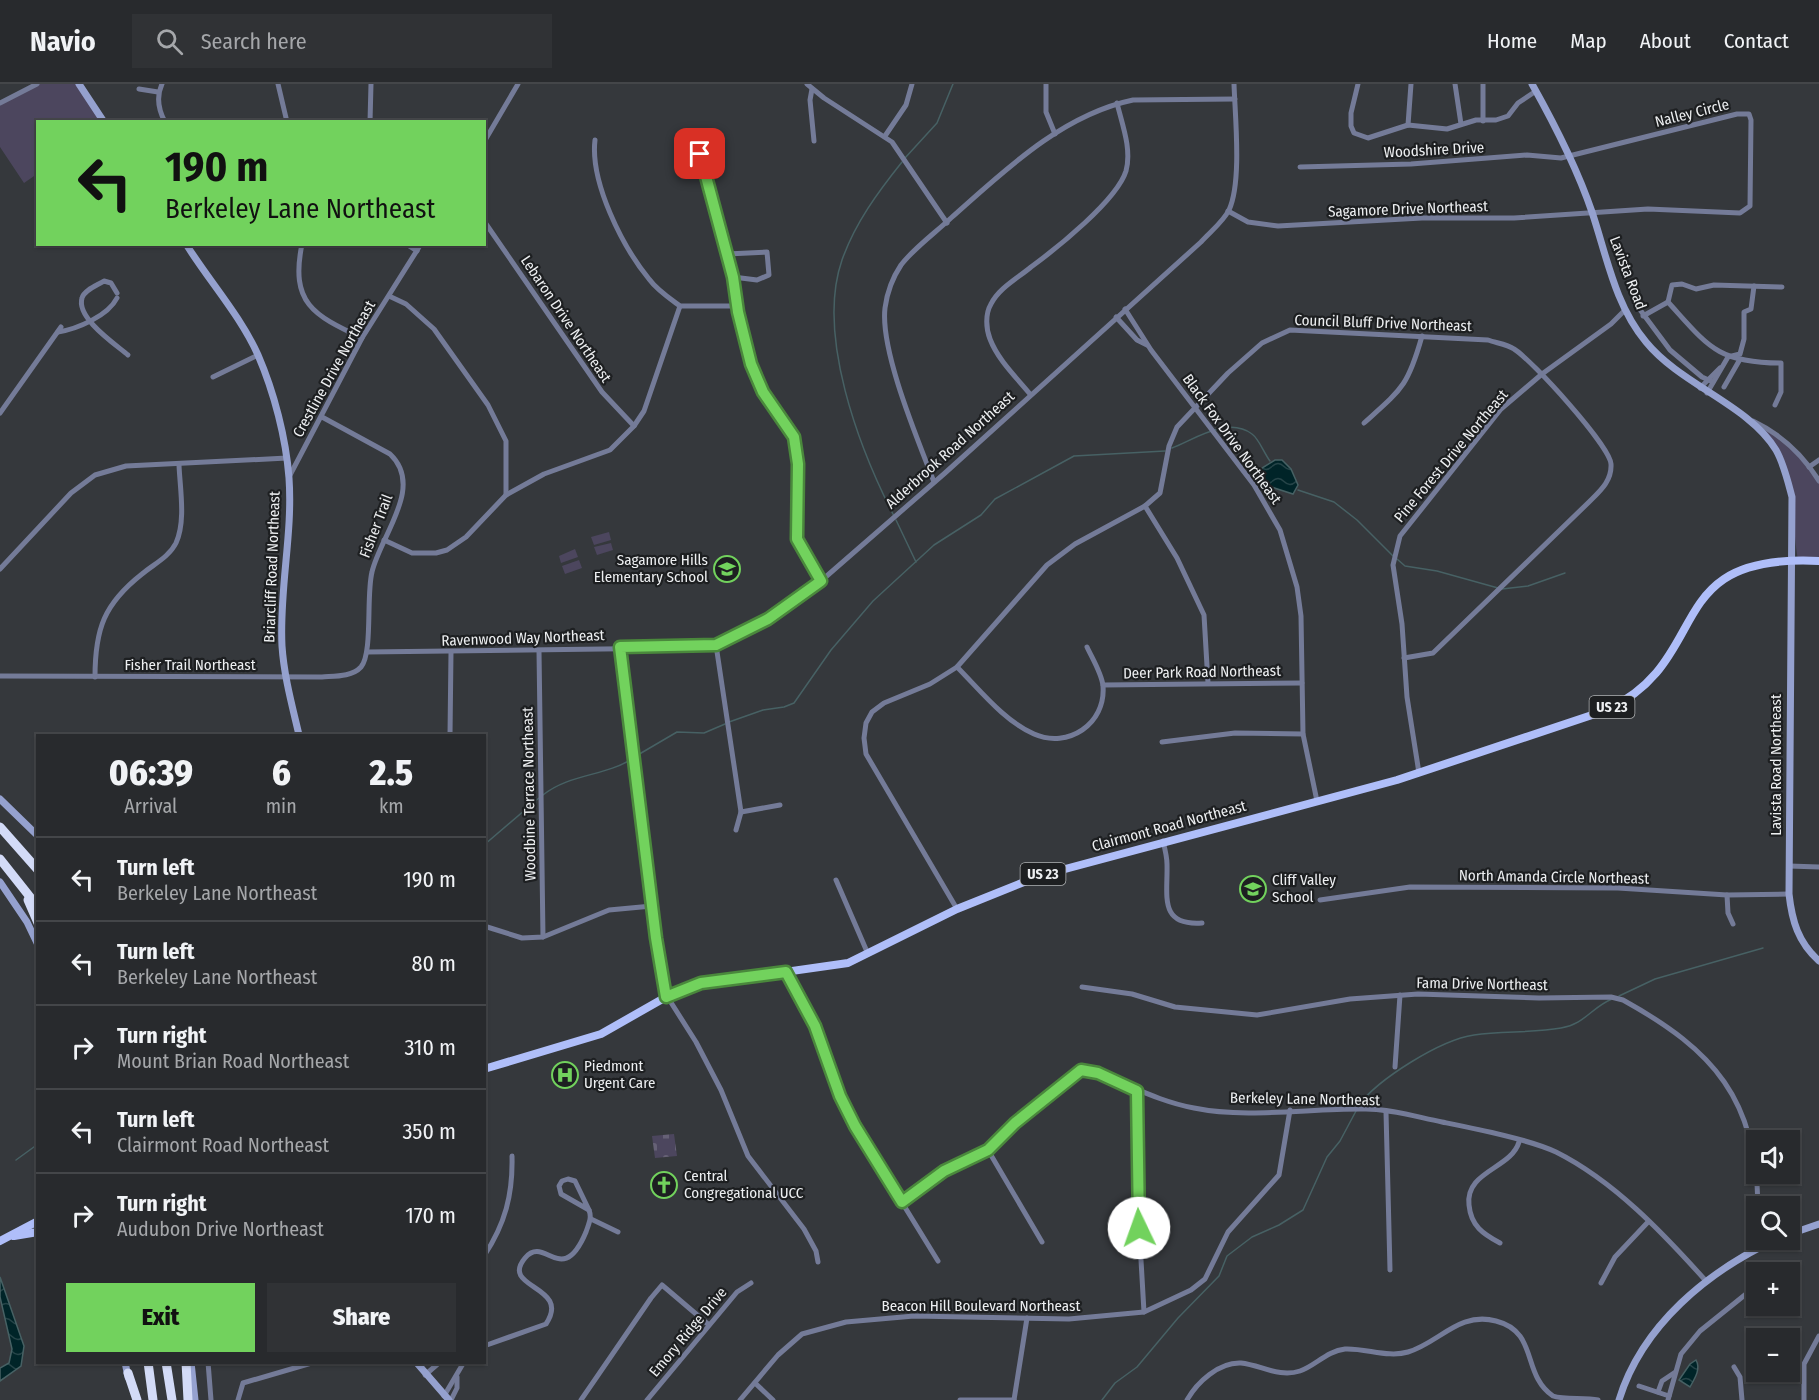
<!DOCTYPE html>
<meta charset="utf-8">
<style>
:root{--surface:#282a2d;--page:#303235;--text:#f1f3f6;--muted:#a5a7aa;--line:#444649;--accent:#72d25d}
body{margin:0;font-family:"Fira Sans Condensed",sans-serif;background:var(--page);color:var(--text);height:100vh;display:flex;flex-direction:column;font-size:22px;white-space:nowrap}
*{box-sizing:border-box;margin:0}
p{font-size:20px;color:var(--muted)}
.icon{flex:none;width:33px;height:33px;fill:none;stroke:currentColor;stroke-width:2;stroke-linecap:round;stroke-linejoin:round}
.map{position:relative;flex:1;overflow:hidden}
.side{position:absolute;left:36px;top:650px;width:450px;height:630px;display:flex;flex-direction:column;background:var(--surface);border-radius:0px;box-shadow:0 2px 4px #0004,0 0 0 2px var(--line)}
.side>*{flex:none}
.top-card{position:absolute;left:36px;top:36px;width:450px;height:126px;border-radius:0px;box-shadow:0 2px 4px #0004,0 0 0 2px var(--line);background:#72d25d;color:#111;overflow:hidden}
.fabs{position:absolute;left:1746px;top:1046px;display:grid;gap:12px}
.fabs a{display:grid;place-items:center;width:54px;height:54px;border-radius:0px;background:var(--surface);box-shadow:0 2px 4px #0004,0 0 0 2px var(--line);font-size:30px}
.pin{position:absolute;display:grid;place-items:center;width:51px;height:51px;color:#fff;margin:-26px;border-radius:12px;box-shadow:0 3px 9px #0006}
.me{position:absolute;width:66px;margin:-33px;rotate:357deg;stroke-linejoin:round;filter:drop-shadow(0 0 4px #0008)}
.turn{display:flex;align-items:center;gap:21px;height:126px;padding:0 30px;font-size:27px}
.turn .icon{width:78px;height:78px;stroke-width:2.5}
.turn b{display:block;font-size:42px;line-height:51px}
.eta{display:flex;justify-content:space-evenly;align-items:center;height:102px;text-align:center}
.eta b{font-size:36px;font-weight:800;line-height:42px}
.primary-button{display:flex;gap:12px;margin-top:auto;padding:12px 30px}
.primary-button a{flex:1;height:69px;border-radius:0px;background:var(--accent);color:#111;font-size:24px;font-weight:800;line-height:69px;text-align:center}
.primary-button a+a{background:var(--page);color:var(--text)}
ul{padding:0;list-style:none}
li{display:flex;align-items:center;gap:18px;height:84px;padding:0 30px;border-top:2px solid var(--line)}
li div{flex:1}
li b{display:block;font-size:22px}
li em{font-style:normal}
header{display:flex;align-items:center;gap:36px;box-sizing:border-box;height:84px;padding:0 30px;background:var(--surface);border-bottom:2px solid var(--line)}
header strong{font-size:28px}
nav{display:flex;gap:33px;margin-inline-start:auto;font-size:21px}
.search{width:420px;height:54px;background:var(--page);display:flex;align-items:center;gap:15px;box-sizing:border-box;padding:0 21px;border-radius:0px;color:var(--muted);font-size:22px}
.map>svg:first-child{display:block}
</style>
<header>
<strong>Navio</strong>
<div class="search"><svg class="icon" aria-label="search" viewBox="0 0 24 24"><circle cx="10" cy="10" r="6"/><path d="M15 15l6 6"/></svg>Search here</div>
<nav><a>Home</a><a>Map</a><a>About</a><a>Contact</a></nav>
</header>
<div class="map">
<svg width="1819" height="1316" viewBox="0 0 1819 1316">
<defs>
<pattern id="cemetery-stones" width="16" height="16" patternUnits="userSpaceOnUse" patternTransform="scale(1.5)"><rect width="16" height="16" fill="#4c465e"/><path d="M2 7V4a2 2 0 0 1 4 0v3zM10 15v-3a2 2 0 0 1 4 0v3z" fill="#666176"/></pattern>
<pattern id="water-waves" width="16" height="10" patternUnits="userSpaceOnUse" patternTransform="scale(1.5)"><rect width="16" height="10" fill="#002428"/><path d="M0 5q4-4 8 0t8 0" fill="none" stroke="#264448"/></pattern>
</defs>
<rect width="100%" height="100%" fill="#35383c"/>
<polygon fill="url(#cemetery-stones)" points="674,1050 677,1072 655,1074 652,1052"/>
<g fill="#4c465e">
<polygon points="38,0 79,0 104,37 38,38 37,90 24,99 0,63 0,19"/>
<path d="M 1744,333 L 1785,357 L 1819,397 L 1819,478 L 1798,477 C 1792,440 1794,400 1776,367 C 1769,354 1754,343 1744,333 Z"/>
<polygon points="609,448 611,456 594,461 591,453"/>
<polygon points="611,459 613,466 597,471 594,463"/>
<polygon points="575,465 578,473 561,479 559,472"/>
<polygon points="579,476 582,484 565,490 562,482"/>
</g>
<g fill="url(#water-waves)" stroke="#476164" stroke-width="1.5">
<polygon points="1275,376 1282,376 1291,385 1298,401 1293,410 1268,402 1258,391 1262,384"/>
<polygon points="0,1193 24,1262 21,1282 0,1297 0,1284 9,1279 12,1265 0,1213"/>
<path d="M 1696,1276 C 1701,1285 1695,1294 1690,1303 L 1679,1296 L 1690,1280 Z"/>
</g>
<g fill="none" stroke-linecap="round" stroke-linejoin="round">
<g stroke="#476164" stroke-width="1.5">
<polyline points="905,74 937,39 953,0"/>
<path d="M 1172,364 C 1195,355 1228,332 1252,350 C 1259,355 1264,369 1270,377"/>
<polyline points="1298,406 1334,418 1357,436 1393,472"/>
<path d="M 894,432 C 859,364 816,251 842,176 C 855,139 878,108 902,78"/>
<polyline points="896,436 916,478"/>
<polyline points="1397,475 1405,482 1437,487 1498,504"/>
<polyline points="1502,505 1528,502 1565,489"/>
<polyline points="729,638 763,626 784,623 794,619 831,566 873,517 934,461 981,431 995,415 1074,372 1165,367"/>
<polyline points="636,672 677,648 704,649 725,640"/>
<path d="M 543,711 C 569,690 605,692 632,675"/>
<polyline points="484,761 539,714"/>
<polyline points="1619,912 1655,895 1763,864"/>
<path d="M 1358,1022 C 1378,995 1440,956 1474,951 C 1503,947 1533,949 1561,944 C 1585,940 1592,923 1612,915"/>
<polyline points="16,1076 38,1060"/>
<polyline points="1102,1316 1115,1299 1137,1283 1178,1234 1219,1192 1227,1172 1252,1153 1279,1141 1303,1126 1327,1073 1340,1057 1356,1027"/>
</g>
<g stroke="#747b98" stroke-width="5">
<path d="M 162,0 C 156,13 158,25 165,38"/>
<polyline points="278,0 287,38"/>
<polyline points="807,0 824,14 892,58 947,139"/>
<polyline points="1046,0 1046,28 1055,50"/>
<polyline points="1358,0 1351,29 1351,42 1354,49 1368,54 1408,41 1447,45 1476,36 1496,36 1508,32 1518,19 1536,7"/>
<polyline points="1455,0 1461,40"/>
<polyline points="139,5 158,8"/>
<polyline points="812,5 810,16 814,57"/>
<polyline points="0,19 37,0"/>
<polyline points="1483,37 1483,0"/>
<polyline points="370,38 371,0"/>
<polyline points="1408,41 1411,0"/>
<polyline points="690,48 704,84 727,170 751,280 763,308 794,353 798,380 797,455 821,497"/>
<polyline points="885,52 906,21 912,0"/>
<path d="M 595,56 C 590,98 622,162 649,195 C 657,206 669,214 680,222 L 737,222"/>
<polyline points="484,58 518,0"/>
<polyline points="1228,127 1248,138 1278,142 1422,134 1514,134 1648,125 1740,129 1750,122 1751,36 1749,30 1737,30 1561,74 1527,71 1411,80 1300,83"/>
<polyline points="484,137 602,308 634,342"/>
<path d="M 302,160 C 290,219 313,231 362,254"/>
<polyline points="406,160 417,167"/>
<polyline points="727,170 767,168 769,191 757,196 733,193"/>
<path d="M 117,209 L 111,199 L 104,197 C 98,201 84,206 82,214 C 76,234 115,260 128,271"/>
<polyline points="389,212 406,220 434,245 488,321 506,357 506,411"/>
<polyline points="1635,219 1670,266 1702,293 1713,298"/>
<polyline points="1125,225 1151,266 1254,401 1280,446 1297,503 1301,532 1303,650 1317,717"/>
<polyline points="1643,232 1668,218"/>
<polyline points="1116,233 1137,256 1147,261"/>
<path d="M 58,248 C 77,245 108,232 117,214"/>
<polyline points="213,293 258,271"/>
<polyline points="1724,303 1739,277"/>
<polyline points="1700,304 1720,284"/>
<polyline points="1707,309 1728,273 1740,270 1744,255 1744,228 1751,225 1754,202"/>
<path d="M 1030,310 C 1016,293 998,276 990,255 C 986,245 985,230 991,220 C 999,204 1018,194 1031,183 C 1057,164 1117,116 1126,87 C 1132,65 1122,40 1117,19"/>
<path d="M 1775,321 L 1781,308 L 1781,279 C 1717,279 1708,262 1668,218 L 1672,201 L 1682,200 L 1696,205 L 1714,201 L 1782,203"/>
<polyline points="0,329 61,243"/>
<path d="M 1753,337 C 1780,350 1803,371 1819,397"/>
<path d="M 1364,339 C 1402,305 1408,302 1422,252"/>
<polyline points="1809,383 1819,376"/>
<polyline points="289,393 362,254 421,160"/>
<path d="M 934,398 C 918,356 880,267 885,224 C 887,209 893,193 901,181 C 914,164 935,149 951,134 C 1003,88 1061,31 1133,16 L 1235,15"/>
<polyline points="1145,422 1177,474 1204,531 1208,599"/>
<polyline points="384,456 412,469 436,469 447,466 466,453 506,411 544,390 610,366 634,342 644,327 680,222"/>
<polyline points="0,485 71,409 95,391 126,382 287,374"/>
<polyline points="716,561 741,728 736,746"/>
<polyline points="620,563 665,909 696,958 721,1006 748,1072 804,1145 816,1167 818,1178"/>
<polyline points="539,567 543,853"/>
<path d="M 367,568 L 679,564 L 716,561 L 752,544 L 821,497 L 945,389 L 1201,158 C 1210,148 1223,138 1229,126 C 1242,98 1235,32 1234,0"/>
<path d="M 957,583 C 980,606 1004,637 1034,650 C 1068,665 1106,640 1103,602 C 1102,590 1092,574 1087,563"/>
<path d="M 0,592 L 322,593 C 334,592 352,593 361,583 C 373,569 366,511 372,488 C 380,452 425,403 390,370 L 322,333"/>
<path d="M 95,593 C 95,545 104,520 142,490 C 154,480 169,473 176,459 C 186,437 180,405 179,381"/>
<polyline points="1103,601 1302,599"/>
<polyline points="450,651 451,568"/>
<polyline points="1162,658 1235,649 1303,650"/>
<polyline points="1419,689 1407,613 1402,540 1393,481 1400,452 1501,325 1542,290 1611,240 1625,226"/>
<polyline points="741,728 780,721"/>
<path d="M 1163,757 C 1165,765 1167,773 1167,780 C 1168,811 1158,842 1202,839"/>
<polyline points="1789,782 1819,783"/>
<polyline points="836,796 868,870"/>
<polyline points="1727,811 1728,829 1733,840"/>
<polyline points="1320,816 1410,803 1618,804 1727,811 1789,810"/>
<path d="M 957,825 L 866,670 L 864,654 L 866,639 L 872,628 L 884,619 L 930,600 L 957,583 L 1047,481 L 1075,460 L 1145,422 L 1160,409 L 1169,362 L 1177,343 L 1228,289 L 1262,259 L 1290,246 L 1488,256 C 1496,259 1507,260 1514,265 C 1532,276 1610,362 1611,380 C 1612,397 1600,407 1589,418 L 1433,569 L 1404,574"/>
<polyline points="484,842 522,854 543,853 609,826 652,822"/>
<polyline points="786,888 815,942 832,993 855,1042 938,1177"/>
<path d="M 1082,903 L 1132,910 L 1175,923 L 1257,931 L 1350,915 L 1418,910 L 1539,914 L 1611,913 L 1623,916 C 1715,967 1756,1015 1758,1122"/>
<polyline points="1395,983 1400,911"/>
<polyline points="1137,1007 1138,1124 1144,1228"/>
<polyline points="1386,1028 1390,1186"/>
<polyline points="988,1066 1042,1158"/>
<polygon points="568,1095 575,1097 589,1126 561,1110 559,1102 562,1097"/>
<path d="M 902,1118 L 944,1087 L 988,1066 L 1057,1003 L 1081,986 L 1088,986 C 1124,998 1156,1017 1194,1024 C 1247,1035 1311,1024 1366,1025 C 1391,1025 1417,1033 1442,1038 C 1472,1044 1529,1055 1556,1068 C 1614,1097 1663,1149 1706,1197"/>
<polyline points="591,1135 618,1148"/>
<polyline points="1760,1155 1762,1162"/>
<path d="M 1500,1159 C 1483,1150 1471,1142 1469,1121 C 1465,1087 1511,1085 1519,1058"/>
<path d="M 484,1172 C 505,1140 513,1111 512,1072"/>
<polyline points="1601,1199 1615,1173 1648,1138"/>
<path d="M 484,1262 L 546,1240 C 572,1201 499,1205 525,1174 C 545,1150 562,1205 586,1148 C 589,1139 592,1134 589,1126"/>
<polyline points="208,1278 211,1316"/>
<polyline points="1734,1283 1740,1293 1742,1316"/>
<polyline points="425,1291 440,1278"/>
<polyline points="755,1299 773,1316"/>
<polyline points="1639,1302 1669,1312"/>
<polyline points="1658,1308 1662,1297 1674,1289"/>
<polyline points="444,1312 464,1278"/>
<polyline points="238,1316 243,1299 315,1278"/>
<polyline points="451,1316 457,1304 457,1293"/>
<polyline points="581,1316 651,1214 662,1201 709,1241"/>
<polyline points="647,1316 737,1208 751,1199"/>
<polyline points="740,1316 778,1271 802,1250 846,1238 914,1232 1069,1235 1144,1228 1191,1206 1205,1195 1228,1148 1279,1091 1290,1026"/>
<polyline points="960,1316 1014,1316"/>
<polyline points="1014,1316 1027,1234"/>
<path d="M 1187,1316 C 1197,1298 1219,1278 1241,1279 C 1261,1281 1279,1294 1300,1287 C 1315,1282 1327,1267 1345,1265 C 1366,1264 1388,1274 1408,1268 C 1439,1259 1459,1227 1496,1237 C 1539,1248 1521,1290 1553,1312 C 1565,1316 1585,1313 1598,1316"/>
<polyline points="1668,1316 1681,1270 1700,1247 1751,1206"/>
<polyline points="1804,1316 1804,1280 1819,1252"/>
</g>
<g stroke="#95a1cf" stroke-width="7">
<polyline points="79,0 104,38"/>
<path d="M 1532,0 C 1555,41 1577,84 1592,128 C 1607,173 1615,221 1646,258 C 1681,301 1749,321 1776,366 C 1784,380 1788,398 1792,413 L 1789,810 C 1792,837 1798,858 1819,877"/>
<path d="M 186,160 C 209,197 240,231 258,271 C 274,308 286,354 289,394 C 293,450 279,506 282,562 C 284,592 292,621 299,651"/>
<polyline points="0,715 38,752"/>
<polyline points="0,798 27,838 38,861"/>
<polyline points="1790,1150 1819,1140"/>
<polyline points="125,1278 128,1293"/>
<polyline points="191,1278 195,1316"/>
<polyline points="416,1278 449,1316"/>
<path d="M 1619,1316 C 1642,1241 1708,1187 1777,1155"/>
</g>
<g stroke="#afbef9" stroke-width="8">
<path d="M 484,985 L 601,950 L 666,913 L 693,901 L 848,879 L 957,825 L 1039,792 L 1397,696 L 1607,626 C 1716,574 1658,469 1819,477"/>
<polyline points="14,1152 38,1148"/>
<polyline points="0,1157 38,1137"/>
</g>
<g stroke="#d3dbf7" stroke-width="9">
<polyline points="0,743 38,786"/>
<polyline points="0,775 38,823"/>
<polyline points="28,816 38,839"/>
<polyline points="148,1278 153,1316"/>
<polyline points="166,1278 172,1316"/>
<polyline points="186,1278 188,1316"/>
<polyline points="128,1289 137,1316"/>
</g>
</g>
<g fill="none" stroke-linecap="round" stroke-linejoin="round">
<defs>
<polyline id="route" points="700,70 733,193 738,228 751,280 763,308 794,353 798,380 797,455 821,497 768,535 716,561 620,563 656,854 666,913 701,899 786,888 815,942 840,1012 855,1042 902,1118 944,1087 988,1066 1015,1039 1081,986 1098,989 1137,1007 1139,1144"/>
</defs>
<use href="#route" stroke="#4a883c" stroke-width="15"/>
<use href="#route" stroke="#72d25d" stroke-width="10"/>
</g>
<defs>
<symbol id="school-ring" viewBox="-11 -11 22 22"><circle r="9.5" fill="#1d1f21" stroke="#72d25d" stroke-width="1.5"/><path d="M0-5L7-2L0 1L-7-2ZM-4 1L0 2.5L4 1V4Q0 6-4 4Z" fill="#72d25d"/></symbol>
<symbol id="hospital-ring" viewBox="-11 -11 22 22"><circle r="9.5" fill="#1d1f21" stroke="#72d25d" stroke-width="1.5"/><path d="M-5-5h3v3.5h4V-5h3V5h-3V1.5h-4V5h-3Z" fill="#72d25d"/></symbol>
<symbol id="church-ring" viewBox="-11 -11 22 22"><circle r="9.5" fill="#1d1f21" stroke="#72d25d" stroke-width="1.5"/><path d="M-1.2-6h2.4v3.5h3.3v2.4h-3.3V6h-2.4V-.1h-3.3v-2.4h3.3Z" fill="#72d25d"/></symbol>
</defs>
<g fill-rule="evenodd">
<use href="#school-ring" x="712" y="470" width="30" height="30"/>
<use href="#school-ring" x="1238" y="790" width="30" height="30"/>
<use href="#hospital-ring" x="550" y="976" width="30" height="30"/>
<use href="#church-ring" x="649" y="1086" width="30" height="30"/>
</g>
<g text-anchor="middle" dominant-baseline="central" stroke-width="4.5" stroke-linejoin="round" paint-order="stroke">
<g fill="#1d1f21" stroke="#afb1b3" stroke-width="1.5">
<rect x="1589.5" y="612" width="45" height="22" rx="4.5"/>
<rect x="1020.5" y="779" width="45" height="22" rx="4.5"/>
</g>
<g font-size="14" font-weight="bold" fill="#edeff1">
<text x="1612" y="623">US 23</text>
<text x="1043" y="790">US 23</text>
</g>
<g font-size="15" fill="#edeff1" stroke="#1d1f21">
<text transform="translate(1692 29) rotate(-14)">Nalley Circle</text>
<text transform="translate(1434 66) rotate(-3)">Woodshire Drive</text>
<text transform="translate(1408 125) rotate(-2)">Sagamore Drive Northeast</text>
<text transform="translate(1628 189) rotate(69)">Lavista Road</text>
<text transform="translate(566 235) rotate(56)">Lebaron Drive Northeast</text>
<text transform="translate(1383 239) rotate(2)">Council Bluff Drive Northeast</text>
<text transform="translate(334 285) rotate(-61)">Crestline Drive Northeast</text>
<text transform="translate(1232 355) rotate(54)">Black Fox Drive Northeast</text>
<text transform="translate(950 366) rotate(-42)">Alderbrook Road Northeast</text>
<text transform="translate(1451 372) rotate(-50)">Pine Forest Drive Northeast</text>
<text transform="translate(376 442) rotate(-69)">Fisher Trail</text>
<text transform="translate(272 483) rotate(-88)">Briarcliff Road Northeast</text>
<text transform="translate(523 554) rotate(-2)">Ravenwood Way Northeast</text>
<text x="190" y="581">Fisher Trail Northeast</text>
<text transform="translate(1202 588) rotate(-1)">Deer Park Road Northeast</text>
<text transform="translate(1776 681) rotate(-90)">Lavista Road Northeast</text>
<text transform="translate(529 710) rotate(-91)">Woodbine Terrace Northeast</text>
<text transform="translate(1169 742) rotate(-15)">Clairmont Road Northeast</text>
<text transform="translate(1554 793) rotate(1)">North Amanda Circle Northeast</text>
<text transform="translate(1482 900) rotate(1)">Fama Drive Northeast</text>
<text transform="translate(1305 1015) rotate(1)">Berkeley Lane Northeast</text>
<text x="981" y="1222">Beacon Hill Boulevard Northeast</text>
<text transform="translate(688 1248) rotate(-50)">Emory Ridge Drive</text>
</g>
<g font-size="15" fill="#edeff1" stroke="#1d1f21" text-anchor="start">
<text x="708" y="476" text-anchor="end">Sagamore Hills<tspan x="708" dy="17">Elementary School</tspan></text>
<text x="1272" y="796">Cliff Valley<tspan x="1272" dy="17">School</tspan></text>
<text x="584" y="982">Piedmont<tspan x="584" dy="17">Urgent Care</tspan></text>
<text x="684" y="1092">Central<tspan x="684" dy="17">Congregational UCC</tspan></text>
</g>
</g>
</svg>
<div class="fabs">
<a><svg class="icon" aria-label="sound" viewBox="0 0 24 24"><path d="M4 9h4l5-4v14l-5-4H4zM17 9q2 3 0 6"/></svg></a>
<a><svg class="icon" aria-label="search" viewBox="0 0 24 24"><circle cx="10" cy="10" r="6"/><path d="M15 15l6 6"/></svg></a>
<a>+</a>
<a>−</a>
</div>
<div class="pin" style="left:700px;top:70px;background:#d93025"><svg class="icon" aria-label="arrive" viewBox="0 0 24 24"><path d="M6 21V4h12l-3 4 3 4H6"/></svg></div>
<svg class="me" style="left:1139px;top:1144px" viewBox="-20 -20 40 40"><circle r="19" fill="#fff"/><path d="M0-13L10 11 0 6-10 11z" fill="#72d25d"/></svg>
<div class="top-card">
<div class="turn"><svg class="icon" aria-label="left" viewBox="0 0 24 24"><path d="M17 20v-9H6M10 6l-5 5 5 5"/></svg><div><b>190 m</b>Berkeley Lane Northeast</div></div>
</div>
<section class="side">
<div class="eta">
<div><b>06:39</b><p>Arrival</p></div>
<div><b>6</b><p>min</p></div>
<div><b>2.5</b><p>km</p></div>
</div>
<ul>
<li><svg class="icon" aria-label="left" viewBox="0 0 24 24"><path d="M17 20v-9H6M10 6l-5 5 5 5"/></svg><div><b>Turn left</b><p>Berkeley Lane Northeast</p></div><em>190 m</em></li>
<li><svg class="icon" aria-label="left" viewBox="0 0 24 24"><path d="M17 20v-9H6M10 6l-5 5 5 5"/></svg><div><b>Turn left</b><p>Berkeley Lane Northeast</p></div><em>80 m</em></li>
<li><svg class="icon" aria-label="right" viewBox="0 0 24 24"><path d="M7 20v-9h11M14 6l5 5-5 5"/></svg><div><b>Turn right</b><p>Mount Brian Road Northeast</p></div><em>310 m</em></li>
<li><svg class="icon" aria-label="left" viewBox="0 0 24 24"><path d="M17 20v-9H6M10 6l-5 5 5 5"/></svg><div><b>Turn left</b><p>Clairmont Road Northeast</p></div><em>350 m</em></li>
<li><svg class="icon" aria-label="right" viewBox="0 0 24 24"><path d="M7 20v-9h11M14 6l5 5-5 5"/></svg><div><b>Turn right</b><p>Audubon Drive Northeast</p></div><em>170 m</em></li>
</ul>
<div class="primary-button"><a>Exit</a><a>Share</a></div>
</section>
</div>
